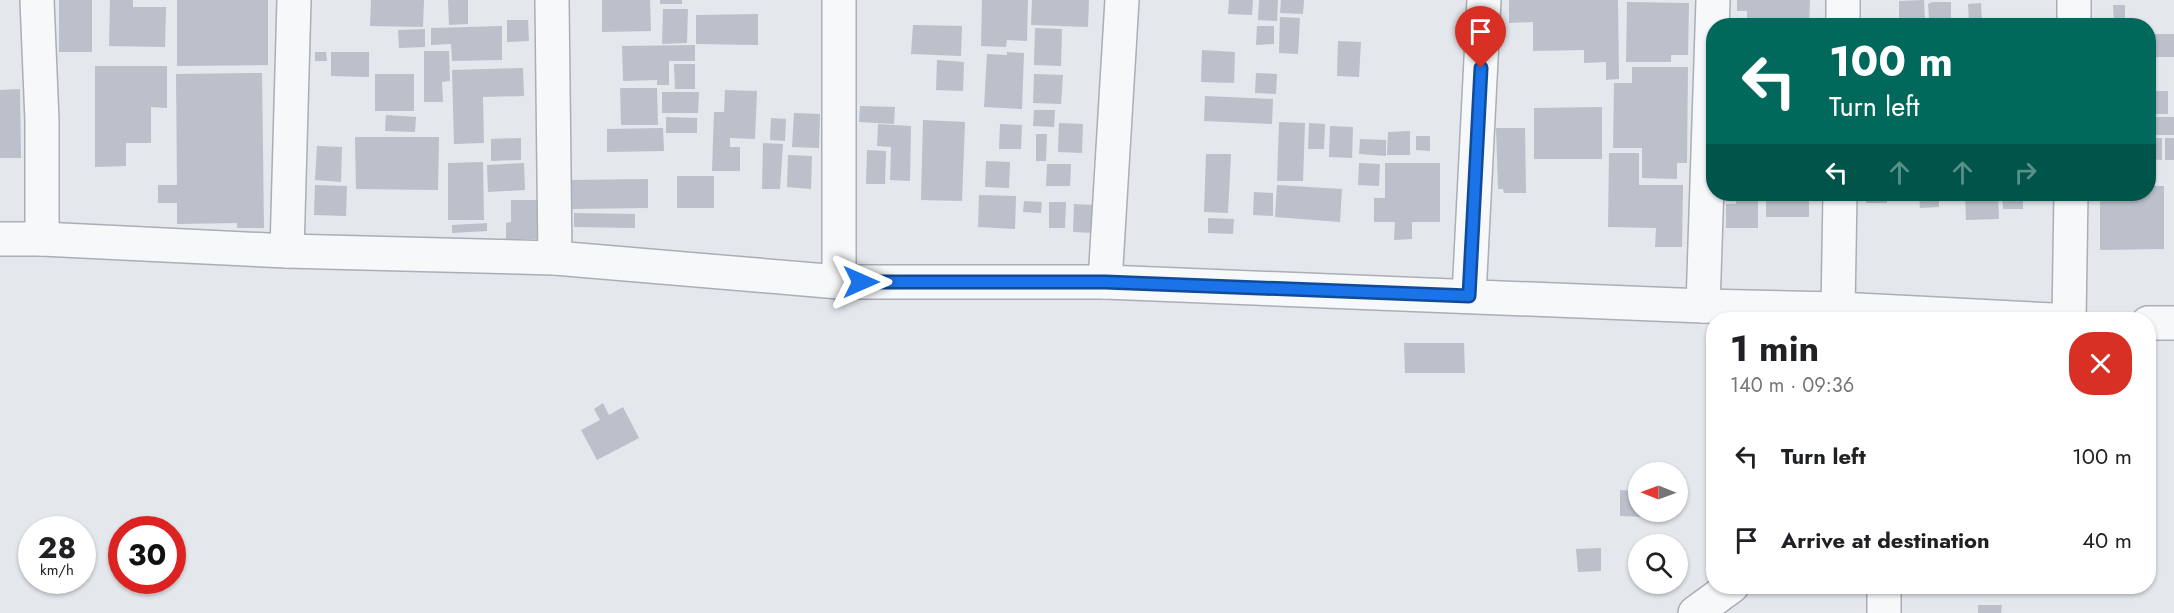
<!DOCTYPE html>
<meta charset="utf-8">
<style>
:root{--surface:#fff;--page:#f2f2f2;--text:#202124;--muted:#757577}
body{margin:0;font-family:Jost,sans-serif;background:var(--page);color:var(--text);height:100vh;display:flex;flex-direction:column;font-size:22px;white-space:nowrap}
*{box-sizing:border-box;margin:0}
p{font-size:20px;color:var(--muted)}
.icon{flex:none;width:33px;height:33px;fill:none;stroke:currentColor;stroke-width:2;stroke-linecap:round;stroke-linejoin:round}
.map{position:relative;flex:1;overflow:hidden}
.sheet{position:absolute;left:1706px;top:312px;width:450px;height:282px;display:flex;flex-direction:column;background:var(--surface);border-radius:24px;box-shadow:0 2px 4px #0004}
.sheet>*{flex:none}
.hud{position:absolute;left:1706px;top:18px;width:450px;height:183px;border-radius:24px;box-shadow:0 2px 4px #0004;background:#00695c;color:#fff;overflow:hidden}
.needle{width:39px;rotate:271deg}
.fabs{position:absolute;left:1628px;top:462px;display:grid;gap:12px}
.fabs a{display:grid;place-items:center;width:60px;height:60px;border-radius:50%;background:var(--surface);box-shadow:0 2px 4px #0004;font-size:30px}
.speed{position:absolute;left:18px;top:516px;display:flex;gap:12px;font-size:30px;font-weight:700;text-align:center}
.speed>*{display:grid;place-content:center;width:78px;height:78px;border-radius:50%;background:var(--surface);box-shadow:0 2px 4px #0004;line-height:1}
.speed small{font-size:15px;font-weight:400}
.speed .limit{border:9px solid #d22;background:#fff;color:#111}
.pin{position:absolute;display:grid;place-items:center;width:51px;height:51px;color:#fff;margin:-62px -26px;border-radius:50% 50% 50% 0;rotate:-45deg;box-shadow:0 0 6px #0007}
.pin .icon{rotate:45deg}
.me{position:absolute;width:66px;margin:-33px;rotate:90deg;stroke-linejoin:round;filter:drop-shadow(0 0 4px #0008)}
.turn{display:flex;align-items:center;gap:21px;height:126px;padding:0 24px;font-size:27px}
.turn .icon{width:78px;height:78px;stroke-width:2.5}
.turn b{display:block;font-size:42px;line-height:51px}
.lanes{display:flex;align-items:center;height:57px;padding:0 24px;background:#0003;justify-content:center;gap:30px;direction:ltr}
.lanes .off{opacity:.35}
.round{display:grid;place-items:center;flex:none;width:63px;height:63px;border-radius:24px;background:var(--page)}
.summary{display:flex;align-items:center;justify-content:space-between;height:102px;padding:0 24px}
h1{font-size:36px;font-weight:700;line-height:45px}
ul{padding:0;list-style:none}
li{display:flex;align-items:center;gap:18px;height:84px;padding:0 24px}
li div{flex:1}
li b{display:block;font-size:22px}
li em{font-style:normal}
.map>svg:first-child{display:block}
</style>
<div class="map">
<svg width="2174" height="613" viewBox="0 0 2174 613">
<rect width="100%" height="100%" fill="#e4e7ec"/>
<g fill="#bbc0ca">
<rect x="59" y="0" width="33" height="52"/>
<polygon points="110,0 133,0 133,7 166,7 165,47 109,46"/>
<polygon points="177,0 268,0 268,65 177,66"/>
<polygon points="371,0 424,0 423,27 370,26"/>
<polygon points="448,0 468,0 468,24 449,25"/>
<polygon points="602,0 650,0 651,31 602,32"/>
<rect x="660" y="0" width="22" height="4"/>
<polygon points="982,0 1028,0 1027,41 1007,40 1006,47 981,46"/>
<polygon points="1032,0 1089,0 1088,27 1031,25"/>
<polygon points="1229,0 1253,0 1252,15 1228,14"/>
<polygon points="1259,0 1278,0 1277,21 1258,20"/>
<polygon points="1281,0 1304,0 1303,14 1280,13"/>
<polygon points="1509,0 1618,0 1619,79 1606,80 1606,62 1584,63 1584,50 1533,51 1533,22 1509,23"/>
<polygon points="1737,0 1810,0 1809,26 1747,26 1747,11 1737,11"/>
<polygon points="1924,0 1925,22 1899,23 1899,1"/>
<polygon points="1627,2 1689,3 1688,55 1671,55 1671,62 1626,62"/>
<polygon points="1932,2 1951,2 1951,18 1929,18 1928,4"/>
<polygon points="1981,3 1982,22 1969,23 1968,4"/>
<polygon points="2113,5 2125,5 2125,26 2114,26"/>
<polygon points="663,9 688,9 687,43 662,44"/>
<polygon points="758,14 758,45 696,44 696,15"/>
<polygon points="1280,17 1300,18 1298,54 1279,53"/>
<polygon points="507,20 528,20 529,41 507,42"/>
<polygon points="913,25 962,26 961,56 911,54"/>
<polygon points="502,26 502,60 452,61 451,44 431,45 431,28"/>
<polygon points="1257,26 1274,26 1274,44 1256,45"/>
<polygon points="1035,28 1062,29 1061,66 1034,65"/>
<polygon points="425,29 425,47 399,48 398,30"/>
<rect x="2153" y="34" width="21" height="23"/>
<polygon points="1338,41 1361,42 1359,77 1337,76"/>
<polygon points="695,45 695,61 669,61 669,85 657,85 657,80 623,81 622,46"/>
<polygon points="1202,50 1235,52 1234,83 1201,82"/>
<polygon points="424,51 449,51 450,81 442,82 443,102 424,102"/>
<polygon points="315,52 326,52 327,61 315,61"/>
<polygon points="331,52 369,52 369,77 331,76"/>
<polygon points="1007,52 1024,53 1022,109 984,107 987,54 1007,55"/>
<polygon points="937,60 964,62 963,91 936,90"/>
<polygon points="674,64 695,64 695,89 675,89"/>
<polygon points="95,66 167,66 167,108 151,107 151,143 126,143 126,166 95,167"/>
<polygon points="1632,67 1688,67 1687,163 1677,163 1677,179 1642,178 1642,148 1613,148 1614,83 1632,83"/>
<polygon points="523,68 524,96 483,97 484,143 454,144 452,70"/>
<polygon points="262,73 264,228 237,228 237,223 177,224 177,203 158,203 158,185 177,185 176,74"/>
<polygon points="1256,73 1277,74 1276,94 1255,93"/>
<rect x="375" y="74" width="39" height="37"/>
<polygon points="1034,74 1063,75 1061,104 1033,103"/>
<polygon points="620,88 657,88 658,125 621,125"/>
<polygon points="20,89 21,158 0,158 0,90"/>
<polygon points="725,90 757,91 755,139 730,138 730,147 740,147 740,171 712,171 714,112 724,112"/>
<polygon points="2148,91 2168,91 2168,114 2150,114"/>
<polygon points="662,92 699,92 698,113 662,113"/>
<polygon points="1205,96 1273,99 1272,124 1204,121"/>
<polygon points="860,106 895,107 894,124 859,122"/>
<polygon points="1602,107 1602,159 1534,159 1534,108"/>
<polygon points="1034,110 1055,110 1054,127 1033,126"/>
<polygon points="794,113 820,114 819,148 792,147"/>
<polygon points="386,115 416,117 415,132 385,131"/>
<polygon points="666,117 697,118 697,133 666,133"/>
<rect x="2151" y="117" width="23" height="18"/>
<polygon points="771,118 786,119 785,141 770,140"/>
<polygon points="923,120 965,122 962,201 921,200"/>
<polygon points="1279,122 1305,123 1303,181 1277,181"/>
<polygon points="1059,123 1083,124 1082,153 1058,152"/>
<polygon points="1309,123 1325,124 1324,149 1308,149"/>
<polygon points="878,124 911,126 910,181 890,180 891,147 877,146"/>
<polygon points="1000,124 1022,125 1021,149 999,149"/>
<polygon points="1330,126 1353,127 1352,158 1329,157"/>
<polygon points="663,128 664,151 607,152 607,129"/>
<polygon points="1496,128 1525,128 1526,193 1504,193 1503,189 1498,189"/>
<polygon points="1410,131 1410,155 1387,155 1388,132"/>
<polygon points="1036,134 1047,134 1046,161 1036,161"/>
<polygon points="1416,136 1430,136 1430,151 1416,150"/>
<polygon points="355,137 439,137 438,190 356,189"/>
<polygon points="521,138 521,160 491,161 491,139"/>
<polygon points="2148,138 2162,138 2162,160 2148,159"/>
<rect x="2165" y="138" width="9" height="22"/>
<polygon points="1360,139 1386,140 1386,156 1359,154"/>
<polygon points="763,143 783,144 780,189 762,189"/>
<polygon points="317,146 342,147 341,182 315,180"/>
<polygon points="867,150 886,151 885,184 866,184"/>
<polygon points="1609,153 1639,153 1639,185 1683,185 1682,247 1655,247 1656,228 1608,227"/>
<polygon points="1206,154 1231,154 1228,213 1204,212"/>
<polygon points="788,155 812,156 811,189 787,187"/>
<polygon points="986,161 1010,162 1009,188 985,187"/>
<polygon points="483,162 484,220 448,220 448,163"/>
<polygon points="524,163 525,190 488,192 487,165"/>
<polygon points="1359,163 1380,164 1379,186 1358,185"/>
<polygon points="1385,163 1440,163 1440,222 1412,222 1412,239 1394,240 1395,222 1374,222 1374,198 1385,198"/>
<polygon points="1047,164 1071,164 1070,186 1046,186"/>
<rect x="677" y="176" width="37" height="32"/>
<polygon points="648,179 648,208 572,209 571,180"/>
<polygon points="315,185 347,186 346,216 314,215"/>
<polygon points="1277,185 1342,189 1340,222 1275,217"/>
<polygon points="2148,186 2164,186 2164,249 2100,250 2100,194 2148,194"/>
<polygon points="1254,192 1273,193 1273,216 1253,215"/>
<polygon points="1736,194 1758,194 1758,228 1726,228 1726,204 1736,204"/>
<rect x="1766" y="194" width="43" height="23"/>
<polygon points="1867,194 1892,194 1892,200 1887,200 1887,203 1866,203"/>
<polygon points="1919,194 1939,194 1939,207 1920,208"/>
<polygon points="1965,194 1998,194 1999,219 1966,220"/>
<polygon points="2002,194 2023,194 2023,209 2003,209"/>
<polygon points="979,195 1016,196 1015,229 978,227"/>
<polygon points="511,200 541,200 542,239 506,239 506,223 511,222"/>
<polygon points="1024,201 1042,202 1041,213 1023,212"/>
<polygon points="1049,202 1066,202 1065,228 1049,228"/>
<polygon points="1074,204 1094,205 1093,233 1073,232"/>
<polygon points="574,213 635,214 635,228 574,227"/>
<polygon points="1208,218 1234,219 1233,234 1208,233"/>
<polygon points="487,223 487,231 452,233 452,225"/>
<polygon points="1404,343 1464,343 1465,373 1405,373"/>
<polygon points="603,403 609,415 623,407 639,438 597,460 581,430 600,420 594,409"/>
<polygon points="1620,490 1638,491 1638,512 1645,512 1645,517 1620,516"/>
<polygon points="1601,548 1601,571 1578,572 1576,549"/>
<polygon points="1978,605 2002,605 2001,613 1978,613"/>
</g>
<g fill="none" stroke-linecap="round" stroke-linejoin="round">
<defs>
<g id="minor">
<polyline points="37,0 42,121 42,239"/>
<polyline points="552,0 555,258"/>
<polyline points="1843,26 1843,0"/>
<polyline points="2074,26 2074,0"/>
<polyline points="1840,194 1838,309 1842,320"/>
<polyline points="0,239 42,239 287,251 555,258 839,282 1105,282 1703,306 1838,309 2053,320"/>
<polyline points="287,251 294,0"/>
<polyline points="839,282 839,0"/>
<polyline points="1105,282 1122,0"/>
<polyline points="1469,296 1484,0"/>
<polyline points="1703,306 1713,0"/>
<polyline points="2069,320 2071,194"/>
<polyline points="2148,323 2174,323"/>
<polyline points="1884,586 1884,613"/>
<polyline points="1695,613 1732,586"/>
</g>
</defs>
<use href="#minor" stroke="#a9aeb7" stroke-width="36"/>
<use href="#minor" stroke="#f7f8fa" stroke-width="33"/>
</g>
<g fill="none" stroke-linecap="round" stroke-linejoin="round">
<defs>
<polyline id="route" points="861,282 1105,282 1469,296 1481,68"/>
</defs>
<use href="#route" stroke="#114b97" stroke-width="15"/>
<use href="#route" stroke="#1a73e8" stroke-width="10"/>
</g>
</svg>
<div class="fabs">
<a><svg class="needle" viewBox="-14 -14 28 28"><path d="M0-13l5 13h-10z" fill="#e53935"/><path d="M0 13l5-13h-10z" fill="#757577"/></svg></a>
<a><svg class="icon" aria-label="search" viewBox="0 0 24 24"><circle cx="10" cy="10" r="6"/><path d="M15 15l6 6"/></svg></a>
</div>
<div class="speed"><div>28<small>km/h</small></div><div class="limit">30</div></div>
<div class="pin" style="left:1481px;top:68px;background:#d93025"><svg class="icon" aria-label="arrive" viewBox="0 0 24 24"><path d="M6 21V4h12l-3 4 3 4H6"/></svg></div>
<svg class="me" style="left:861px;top:282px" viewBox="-20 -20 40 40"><path d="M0-17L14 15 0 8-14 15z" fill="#1a73e8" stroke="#fff" stroke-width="4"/></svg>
<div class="hud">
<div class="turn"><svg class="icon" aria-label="left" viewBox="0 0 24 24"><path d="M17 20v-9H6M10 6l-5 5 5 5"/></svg><div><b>100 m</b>Turn left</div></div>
<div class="lanes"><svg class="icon" aria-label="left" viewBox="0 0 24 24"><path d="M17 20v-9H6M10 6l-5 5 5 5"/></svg><svg class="icon off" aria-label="ahead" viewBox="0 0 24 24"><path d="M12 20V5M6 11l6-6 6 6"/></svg><svg class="icon off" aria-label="ahead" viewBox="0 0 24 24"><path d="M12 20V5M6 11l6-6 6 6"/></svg><svg class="icon off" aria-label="right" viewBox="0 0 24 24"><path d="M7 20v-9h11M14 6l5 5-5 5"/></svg></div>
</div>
<section class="sheet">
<div class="summary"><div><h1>1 min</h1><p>140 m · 09:36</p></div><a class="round" style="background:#d93025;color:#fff"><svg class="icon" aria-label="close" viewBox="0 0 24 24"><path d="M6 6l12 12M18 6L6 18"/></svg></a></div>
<ul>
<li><svg class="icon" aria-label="left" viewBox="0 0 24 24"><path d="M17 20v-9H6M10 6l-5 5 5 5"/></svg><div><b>Turn left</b></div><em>100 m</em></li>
<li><svg class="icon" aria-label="arrive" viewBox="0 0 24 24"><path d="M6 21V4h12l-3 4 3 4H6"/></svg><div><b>Arrive at destination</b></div><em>40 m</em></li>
</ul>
</section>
</div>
